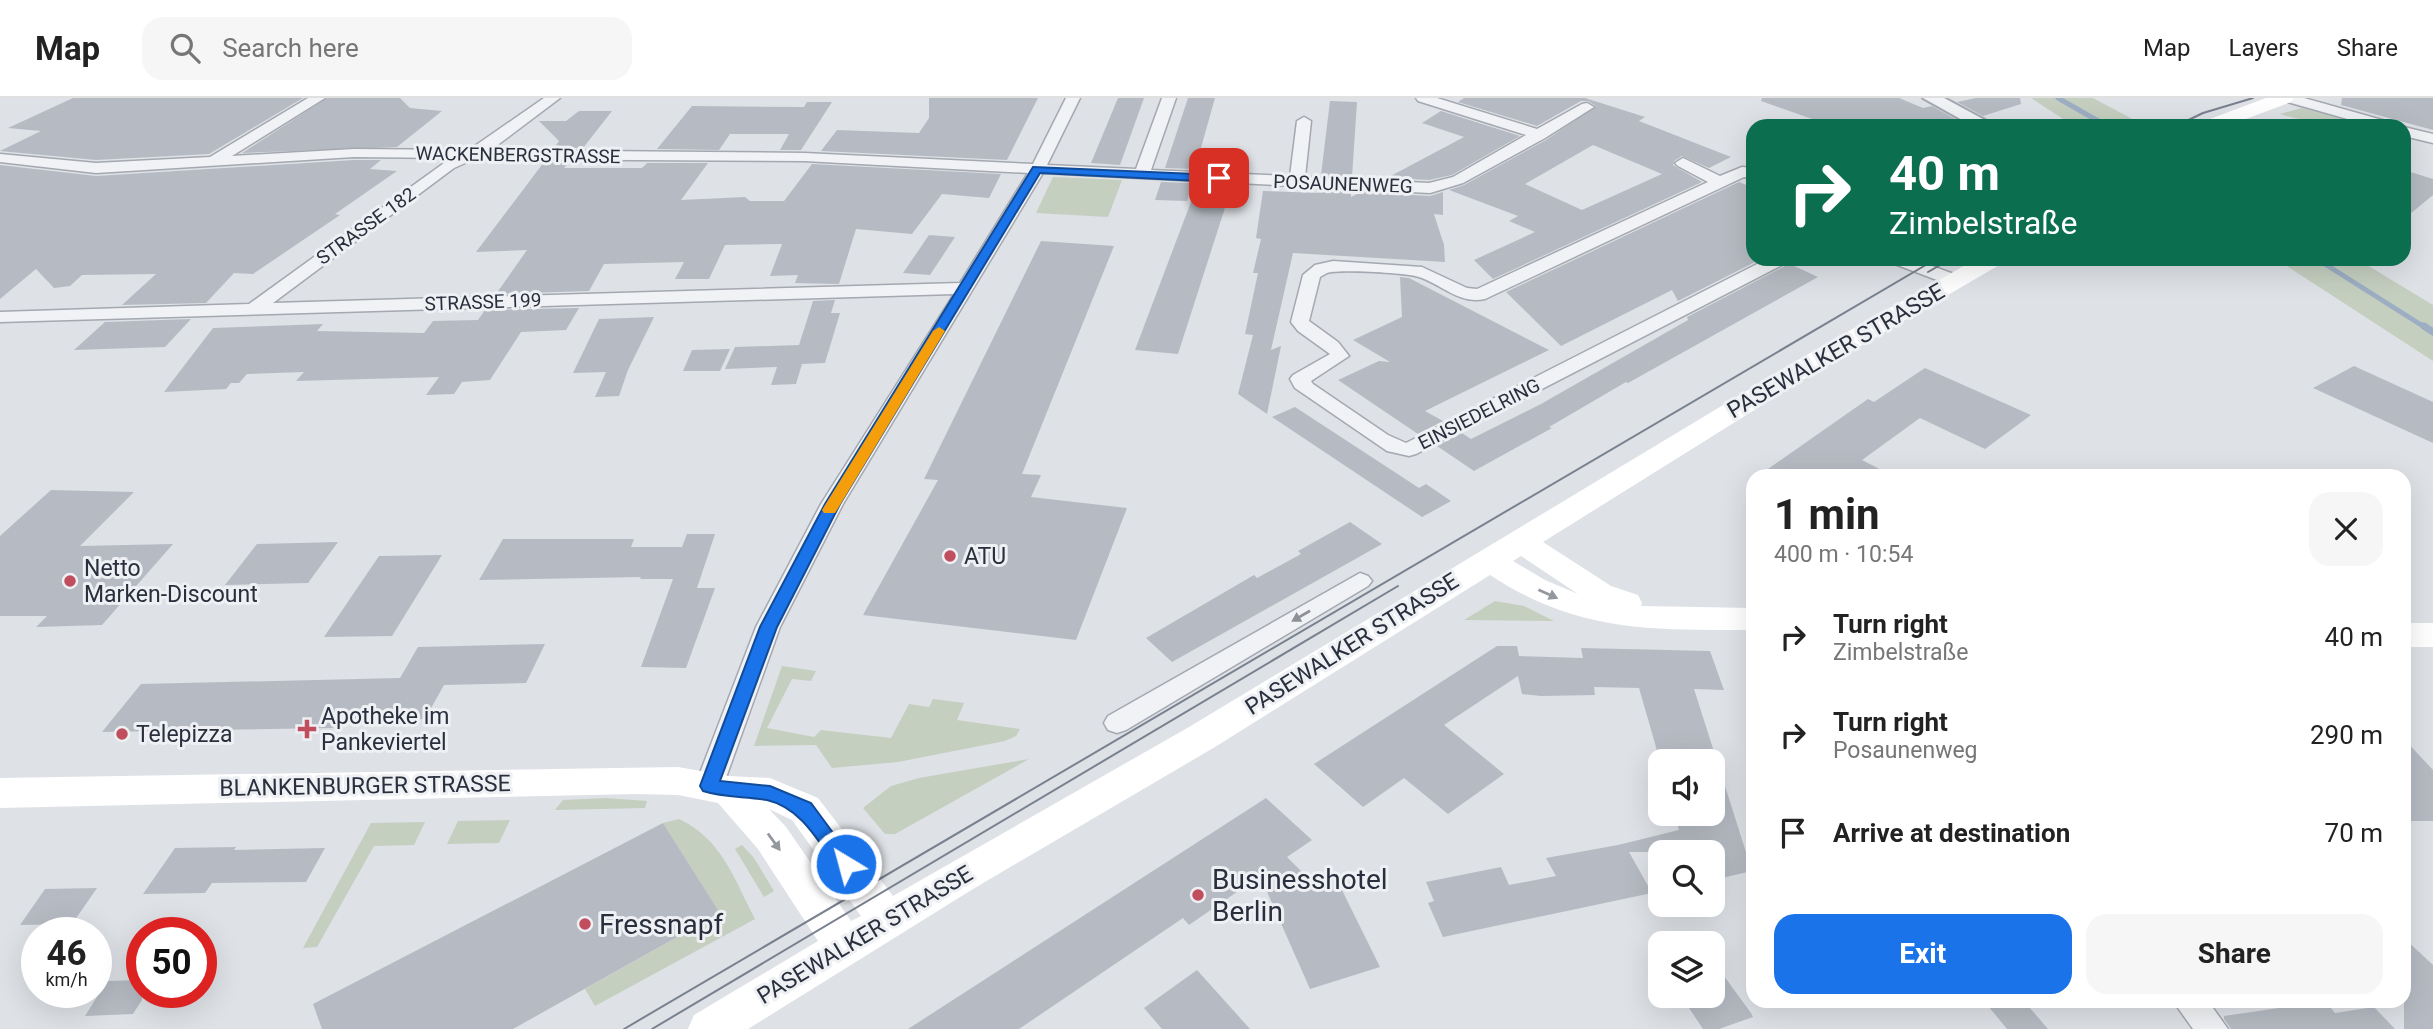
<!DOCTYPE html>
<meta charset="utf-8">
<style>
:root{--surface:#fff;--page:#f6f6f6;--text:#222;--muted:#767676;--line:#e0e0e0;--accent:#1a73e8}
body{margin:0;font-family:Roboto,sans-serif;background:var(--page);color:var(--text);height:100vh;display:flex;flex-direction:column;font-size:26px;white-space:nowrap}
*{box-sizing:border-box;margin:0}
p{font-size:23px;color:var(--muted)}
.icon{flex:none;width:38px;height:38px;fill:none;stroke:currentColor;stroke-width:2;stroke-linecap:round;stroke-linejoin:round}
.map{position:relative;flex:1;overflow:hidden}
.drawer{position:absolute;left:1746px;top:371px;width:665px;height:539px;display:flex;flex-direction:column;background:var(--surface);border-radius:21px;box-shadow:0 7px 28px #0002}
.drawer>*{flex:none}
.banner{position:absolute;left:1746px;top:21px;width:665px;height:147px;border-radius:21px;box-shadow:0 7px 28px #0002;background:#0b6e4f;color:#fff;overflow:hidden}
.buttons{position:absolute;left:1648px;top:651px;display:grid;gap:14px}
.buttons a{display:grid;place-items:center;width:77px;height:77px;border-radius:14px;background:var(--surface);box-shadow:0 7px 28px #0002;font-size:35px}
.speed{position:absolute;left:21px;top:819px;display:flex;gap:14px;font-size:35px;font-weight:700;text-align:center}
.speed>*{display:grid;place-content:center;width:91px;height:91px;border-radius:50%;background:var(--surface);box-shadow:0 7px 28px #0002;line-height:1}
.speed small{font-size:18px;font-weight:400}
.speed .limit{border:10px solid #d22;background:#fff;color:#111}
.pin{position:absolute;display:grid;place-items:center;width:60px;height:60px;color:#fff;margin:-30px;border-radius:14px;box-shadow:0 4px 10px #0006}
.me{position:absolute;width:77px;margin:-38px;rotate:323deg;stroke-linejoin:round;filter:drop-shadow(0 0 5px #0008)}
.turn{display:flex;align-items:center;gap:24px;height:147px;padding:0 28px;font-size:32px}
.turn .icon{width:91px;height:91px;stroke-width:2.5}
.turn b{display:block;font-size:49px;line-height:60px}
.round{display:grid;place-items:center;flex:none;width:74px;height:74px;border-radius:21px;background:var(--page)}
.head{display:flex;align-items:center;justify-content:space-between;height:119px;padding:0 28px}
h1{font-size:42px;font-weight:700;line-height:52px}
.button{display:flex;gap:14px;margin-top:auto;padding:14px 28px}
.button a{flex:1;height:80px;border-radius:21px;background:var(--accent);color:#fff;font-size:28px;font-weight:700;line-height:80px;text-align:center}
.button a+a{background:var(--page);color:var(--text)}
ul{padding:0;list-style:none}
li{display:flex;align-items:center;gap:21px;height:98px;padding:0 28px}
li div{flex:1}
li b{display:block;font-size:26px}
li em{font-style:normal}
header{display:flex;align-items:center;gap:42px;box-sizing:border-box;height:98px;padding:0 35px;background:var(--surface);border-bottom:2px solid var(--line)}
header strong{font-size:33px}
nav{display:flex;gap:38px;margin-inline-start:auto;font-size:24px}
.search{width:490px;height:63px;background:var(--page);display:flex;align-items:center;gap:18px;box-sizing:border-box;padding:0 24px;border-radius:21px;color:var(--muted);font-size:26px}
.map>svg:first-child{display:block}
</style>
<header>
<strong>Map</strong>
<div class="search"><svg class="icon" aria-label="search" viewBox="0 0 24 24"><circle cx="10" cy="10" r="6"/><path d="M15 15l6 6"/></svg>Search here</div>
<nav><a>Map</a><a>Layers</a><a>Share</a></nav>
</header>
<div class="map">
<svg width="2433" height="931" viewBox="0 0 2433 931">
<rect width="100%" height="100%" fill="#dee1e6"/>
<g fill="#c4cfc0">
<polygon points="2031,0 2093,0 2138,24 2132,28 2074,28"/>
<path d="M 2302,10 L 2367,28 C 2356,28 2344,23 2334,23 C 2315,24 2299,22 2280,16 Z"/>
<polygon points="1053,79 1122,82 1108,119 1036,115"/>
<polygon points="2276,161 2357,161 2433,207 2433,263"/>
<polygon points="1495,503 1524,508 1554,523 1464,522"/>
<polygon points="782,568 816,573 811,583 792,581 767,630 814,639 821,632 891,640 909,606 929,609 933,601 964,605 957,622 1020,631 1016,638 1005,643 898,664 832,670 816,647 754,648"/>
<polygon points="1029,661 895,736 885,736 863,710 891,688 919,680"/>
<polygon points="606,700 647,703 645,710 555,712 563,702"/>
<path d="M 679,721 C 722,741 734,781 755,821 L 595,908 L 585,891 L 720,815 L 663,725 Z"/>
<polygon points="510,722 499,745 447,746 458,723"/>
<polygon points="425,724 414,747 374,748 317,849 303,850 371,725"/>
<polygon points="742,747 754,760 774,793 764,799 735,751"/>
</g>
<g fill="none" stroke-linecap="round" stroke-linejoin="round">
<g stroke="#9daec3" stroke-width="5">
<polyline points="2058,0 2107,28"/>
<polyline points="2317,161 2426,230"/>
</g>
<polyline stroke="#9daec3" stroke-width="7" points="2424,228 2433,234"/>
</g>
<g fill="#b6bbc3" fill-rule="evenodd">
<polygon points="73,0 303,0 209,56 96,62 0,53 41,33 8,30"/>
<polygon points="327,0 400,0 410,10 442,13 397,49 242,55"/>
<polygon points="929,0 1038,0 1007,62 821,53 837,32 919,35 929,20"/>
<polygon points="1118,0 1144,0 1120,67 1091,65"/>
<polygon points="1188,0 1215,0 1195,71 1165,70"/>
<path d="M 1464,0 L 1585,0 L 1645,19 L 1639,23 L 1731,59 L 1709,70 L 1682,58 L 1674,63 L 1673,67 L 1702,84 L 1493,181 L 1474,162 L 1535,134 L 1509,123 L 1518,118 L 1449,92 L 1464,87 L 1546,42 L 1596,8 L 1588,3 L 1581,3 L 1537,28 L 1458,4 ZM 1593,47 L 1662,76 L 1582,112 L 1525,86 Z"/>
<polygon points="1762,0 1899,0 1923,10 1932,8 1966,27 1832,28 1761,3"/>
<polygon points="1976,0 2020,0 2021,6 1983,18 1957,4"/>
<polygon points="2342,0 2433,0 2433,32 2341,7"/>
<polygon points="1330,3 1357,4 1352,79 1321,77"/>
<polygon points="807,4 832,4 801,52 780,52 789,36 730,36 719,52 657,51 692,8 804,9"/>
<polygon points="579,13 612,13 583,50 554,50 559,43 539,23 566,23"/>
<polygon points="1441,13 1520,38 1452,77 1429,82 1387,80 1464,39 1422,25"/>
<polygon points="354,62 381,62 370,71 397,73 335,116 340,117 253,176 234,175 206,205 122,207 156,176 82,177 70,188 54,190 36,171 0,201 0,67 96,78"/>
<polygon points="544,64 570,64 564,70 642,70 647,65 708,65 681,102 745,99 750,103 784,103 812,66 1001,76 989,100 942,96 912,136 856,131 839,186 795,185 798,177 770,178 782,146 725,147 709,181 675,181 684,164 604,166 589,193 496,196 527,152 476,154"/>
<polygon points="2404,72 2433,81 2433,97 2404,121"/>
<polygon points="1161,84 1192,85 1187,103 1155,102"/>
<polygon points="1739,84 1754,90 1754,161 1761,161 1678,203 1672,192 1561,248 1506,194"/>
<polygon points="1197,88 1231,91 1178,256 1135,252"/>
<polygon points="1320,92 1351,94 1351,99 1361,94 1430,98 1443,94 1443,117 1434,116 1444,147 1445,164 1293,155 1271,252 1281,248 1267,316 1238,296 1253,237 1245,236 1258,175 1253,175 1261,141 1256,140 1263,93 1319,95"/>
<polygon points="929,137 955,139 930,177 903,175"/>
<polygon points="1041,143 1114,148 1022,376 1041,377 1031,399 1127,410 1076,542 863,517 938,382 924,381"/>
<polygon points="1785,168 1794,168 1818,179 1628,285 1626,284 1549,329 1552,330 1474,373 1437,348 1462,335 1471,341 1541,306 1688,222 1687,219"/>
<polygon points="1400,179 1409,180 1549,252 1425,313 1443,323 1418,336 1338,282 1379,263 1390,264 1353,242 1402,219"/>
<polygon points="835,202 831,215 840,215 825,265 802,266 796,286 771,287 777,269 725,271 735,249 799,247 813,203"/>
<polygon points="579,210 566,232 521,234 490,282 462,284 454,296 426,297 439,279 296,283 304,274 247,276 239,285 231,285 226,291 164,294 213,230 323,226 317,233 424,235 433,223 478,222 485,212"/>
<polygon points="654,219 628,272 619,298 595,299 606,274 573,275 599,221"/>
<polygon points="191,221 165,249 74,252 105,224"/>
<polygon points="730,251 720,273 683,273 692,252"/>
<polygon points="2354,268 2433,304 2433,345 2313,290"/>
<polygon points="1925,270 2031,317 1985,351 1920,320 1862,362 1893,378 1758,378 1868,301 1874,304"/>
<polygon points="1295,309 1419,390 1426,386 1451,403 1422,419 1272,319"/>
<polygon points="51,392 134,394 80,448 173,446 102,527 36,529 47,518 0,518 0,438"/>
<polygon points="1350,424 1382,446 1172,564 1146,540 1254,477 1257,480 1301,456 1298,453"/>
<polygon points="687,436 715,436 697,490 715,490 686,570 641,569 673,481 640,481 641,479 479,482 503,441 634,441 631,449 682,449"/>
<polygon points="338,444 308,485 225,487 257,446"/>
<polygon points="442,457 392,538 324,539 379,458"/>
<polygon points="545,546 526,585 444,587 425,621 337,622 333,630 102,634 141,586 400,580 418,549"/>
<polygon points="1497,548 1517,548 1519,558 1583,560 1581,550 1710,553 1724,592 1694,591 1717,663 1660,663 1639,590 1594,589 1595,597 1541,598 1522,596 1518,578 1444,627 1504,676 1448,716 1404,680 1363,709 1314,666"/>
<polygon points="2404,641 2433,672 2433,723 2404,723"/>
<polygon points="1713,666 1718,666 1752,773 1713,782 1713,754 1629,754 1652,795 1443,839 1428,805 1434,803 1426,784 1501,769 1509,787 1556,778 1546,760 1618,747 1679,732 1674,716 1713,716"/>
<polygon points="1266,700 1312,742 1287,759 1315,787 1336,780 1380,869 1310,891 1260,778 1189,827 1183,820 1019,931 908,931"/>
<polygon points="663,725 720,815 513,931 322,931 313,906"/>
<polygon points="236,749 234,752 325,750 306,784 212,785 205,795 143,796 175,750"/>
<polygon points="97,790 72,826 20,827 45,791"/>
<polygon points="2404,840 2433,867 2433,931 2404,931"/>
<polygon points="1713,863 1751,915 1753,919 1719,931 1703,931 1681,898 1713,898"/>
<polygon points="1197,872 1250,931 1162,931 1144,910"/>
<polygon points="142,882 142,902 133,916 85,918 107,883"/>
<polygon points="1984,903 2024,903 2048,931 2007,931"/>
<polygon points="2281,903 2325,903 2335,915 2374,909 2395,931 2231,931 2224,921 2224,918 2286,909"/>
</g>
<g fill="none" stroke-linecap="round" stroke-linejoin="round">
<defs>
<g id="minor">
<path d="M 308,0 L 325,0 L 232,58 L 354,51 L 469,52 L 544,0 L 560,0 L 491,52 L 804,55 L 1033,66 L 1066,0 L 1080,0 L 1047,67 L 1136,71 L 1162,0 L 1176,0 L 1151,72 L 1290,78 L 1297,23 L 1304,19 L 1311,23 L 1305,79 L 1429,85 L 1453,79 L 1526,37 L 1418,3 L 1416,0 L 1437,0 L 1537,31 L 1582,6 L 1587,5 L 1594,9 L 1545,40 L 1463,85 L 1430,95 L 1043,75 L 843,406 L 780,529 L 723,688 L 719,695 L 709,699 L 699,695 L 695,688 L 756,529 L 821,406 L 954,196 L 0,224 L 0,214 L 249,206 L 451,60 L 354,59 L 96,75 L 0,64 L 0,56 L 96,65 L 210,59 ZM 474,61 L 804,63 L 1028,75 L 960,185 L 273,205 L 454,70 Z"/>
<polygon points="2282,0 2304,0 2393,25 2395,28 2372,28 2284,3"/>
<polygon points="2404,29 2433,36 2433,45 2404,38"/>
<path d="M 1683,60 L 1720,78 L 1742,69 L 1754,70 L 1754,80 L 1744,79 L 1485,201 C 1460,207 1441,186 1419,179 C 1406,175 1340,171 1327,175 L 1320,179 L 1309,223 L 1338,244 L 1349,258 L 1311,283 L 1313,286 L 1388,337 L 1406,345 L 1767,161 L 1788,161 L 1786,165 L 1416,356 L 1409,358 L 1387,353 L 1295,290 L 1290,281 L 1293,277 L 1330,256 L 1298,233 L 1291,224 L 1303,177 L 1315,167 L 1333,163 L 1422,169 L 1467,190 L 1477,191 L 1708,84 L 1678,68 L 1675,65 Z"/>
<polygon points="1890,161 1913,161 1962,179 1965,183 1956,188 1950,187 1892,165"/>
<polygon points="1360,475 1368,478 1372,483 1368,488 1126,632 1117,635 1108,632 1104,625 1108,618"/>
<polygon points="2173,903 2208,903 2228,931 2193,931"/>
</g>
<polygon id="tertiary" points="1923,0 1944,0 1996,28 1973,28"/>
</defs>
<use href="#minor" stroke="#a4a8b0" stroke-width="3"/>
<use href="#tertiary" stroke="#a4a8b0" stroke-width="4"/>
<use href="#minor" fill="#f1f2f5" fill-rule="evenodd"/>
<use href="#tertiary" fill="#f1f2f5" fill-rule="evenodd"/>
<g fill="#fff" fill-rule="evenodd">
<polygon points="2266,0 2294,0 2291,4 2227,28 2199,28 2202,24"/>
<path d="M 1976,161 L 2005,161 L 2001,166 L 1809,278 L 1543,444 L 1611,488 L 1638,497 L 1642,505 L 1641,508 L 1754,510 L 1754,532 C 1652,532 1578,535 1490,477 L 1215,649 L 973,791 L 748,931 L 688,931 L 694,917 L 818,843 L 758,751 L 718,705 L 678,697 L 636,696 L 0,710 L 0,680 L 678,669 L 729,678 L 770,680 L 818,700 L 893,798 L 1189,629 L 1791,266 ZM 1521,458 L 1578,496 L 1545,482 L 1513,463 ZM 769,711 L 792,722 L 861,818 L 851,823 L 786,729 Z"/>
<rect x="2404" y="525" width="29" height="24"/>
</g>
<g stroke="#79818e" stroke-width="2">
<polyline points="2176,28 2203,15 2253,0"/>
<polyline points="1928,174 1951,161"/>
<polyline points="624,931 1936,161"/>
<polyline points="652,931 1398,488"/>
</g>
</g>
<defs><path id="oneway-solid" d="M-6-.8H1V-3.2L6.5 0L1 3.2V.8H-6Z" transform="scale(1.75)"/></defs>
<g fill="#94979e">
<use href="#oneway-solid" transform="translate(1548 496) rotate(24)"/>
<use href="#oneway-solid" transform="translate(774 744) rotate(54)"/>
</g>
<use fill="#8d9098" href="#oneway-solid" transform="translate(1301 518) rotate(150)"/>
<path fill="#1a73e8" stroke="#114b97" stroke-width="2" d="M 1033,69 L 1219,77 L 1225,80 L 1219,84 L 1040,75 L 840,406 L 777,529 L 720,683 L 770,688 L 811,705 L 856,766 L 853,772 L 846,775 L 839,772 C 819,745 802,710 767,702 C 745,698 725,700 703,693 L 700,688 L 760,529 L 825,406 Z"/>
<polygon fill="#f59e0b" points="939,229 945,233 837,412 835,415 824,415 822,412 933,233"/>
<g fill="#c04e5d" stroke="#eef0f4" stroke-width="2.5">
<circle cx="950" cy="458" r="7"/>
<circle cx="70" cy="483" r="7"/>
<path d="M303.5 620.5h7v7h7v7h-7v7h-7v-7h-7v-7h7z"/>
<circle cx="122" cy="636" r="7"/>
<circle cx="1198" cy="797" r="7"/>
<circle cx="585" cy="826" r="7"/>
</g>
<g text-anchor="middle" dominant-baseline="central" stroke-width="6" stroke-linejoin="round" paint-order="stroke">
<g font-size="19" fill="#292f3c" stroke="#eef0f4">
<text transform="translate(518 57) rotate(1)">WACKENBERGSTRASSE</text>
<text transform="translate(1343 86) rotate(2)">POSAUNENWEG</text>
<text transform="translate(366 128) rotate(-36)">STRASSE 182</text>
<text transform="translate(483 204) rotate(-2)">STRASSE 199</text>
<text transform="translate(1479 316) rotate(-27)">EINSIEDELRING</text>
</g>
<g font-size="23" fill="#292f3c" stroke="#eef0f4">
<text transform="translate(1836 253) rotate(-30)">PASEWALKER STRASSE</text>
<text transform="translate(1352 546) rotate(-32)">PASEWALKER STRASSE</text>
<text transform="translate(365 688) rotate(-1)">BLANKENBURGER STRASSE</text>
<text transform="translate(865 837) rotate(-31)">PASEWALKER STRASSE</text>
</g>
<g font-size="23" fill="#292f3c" stroke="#eef0f4" text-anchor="start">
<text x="964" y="458">ATU</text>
<text x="84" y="470">Netto<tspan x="84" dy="26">Marken-Discount</tspan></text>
<text x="321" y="618">Apotheke im<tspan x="321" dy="26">Pankeviertel</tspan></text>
<text x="136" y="636">Telepizza</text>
</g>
<g font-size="28" fill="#292f3c" stroke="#eef0f4" text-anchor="start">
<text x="1212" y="781">Businesshotel<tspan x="1212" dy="32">Berlin</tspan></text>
<text x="599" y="826">Fressnapf</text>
</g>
</g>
</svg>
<div class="buttons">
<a><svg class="icon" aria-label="sound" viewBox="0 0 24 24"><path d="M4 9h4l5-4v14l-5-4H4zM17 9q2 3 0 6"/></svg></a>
<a><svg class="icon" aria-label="search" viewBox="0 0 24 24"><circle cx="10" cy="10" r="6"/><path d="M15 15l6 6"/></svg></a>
<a><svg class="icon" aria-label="layers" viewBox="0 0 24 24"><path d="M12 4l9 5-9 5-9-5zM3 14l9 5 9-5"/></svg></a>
</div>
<div class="speed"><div>46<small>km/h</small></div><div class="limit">50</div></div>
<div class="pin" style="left:1219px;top:80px;background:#d93025"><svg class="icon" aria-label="arrive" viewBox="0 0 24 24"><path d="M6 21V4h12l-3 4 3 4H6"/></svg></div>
<svg class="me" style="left:846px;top:766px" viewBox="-20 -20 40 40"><circle r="17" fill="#1a73e8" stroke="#fff" stroke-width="3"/><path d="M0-11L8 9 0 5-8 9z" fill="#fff"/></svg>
<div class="banner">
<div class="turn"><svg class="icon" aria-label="right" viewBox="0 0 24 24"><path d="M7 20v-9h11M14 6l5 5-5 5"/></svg><div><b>40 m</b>Zimbelstraße</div></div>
</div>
<section class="drawer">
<div class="head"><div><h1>1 min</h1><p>400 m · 10:54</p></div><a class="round"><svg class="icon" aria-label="close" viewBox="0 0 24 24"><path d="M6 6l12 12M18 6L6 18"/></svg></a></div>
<ul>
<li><svg class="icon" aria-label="right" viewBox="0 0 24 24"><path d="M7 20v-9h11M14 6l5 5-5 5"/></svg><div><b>Turn right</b><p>Zimbelstraße</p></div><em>40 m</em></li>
<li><svg class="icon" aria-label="right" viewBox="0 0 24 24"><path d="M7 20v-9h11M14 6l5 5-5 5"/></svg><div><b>Turn right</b><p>Posaunenweg</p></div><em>290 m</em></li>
<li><svg class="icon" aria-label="arrive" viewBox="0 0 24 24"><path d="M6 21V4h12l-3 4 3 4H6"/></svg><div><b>Arrive at destination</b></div><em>70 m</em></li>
</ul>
<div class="button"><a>Exit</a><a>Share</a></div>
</section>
</div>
